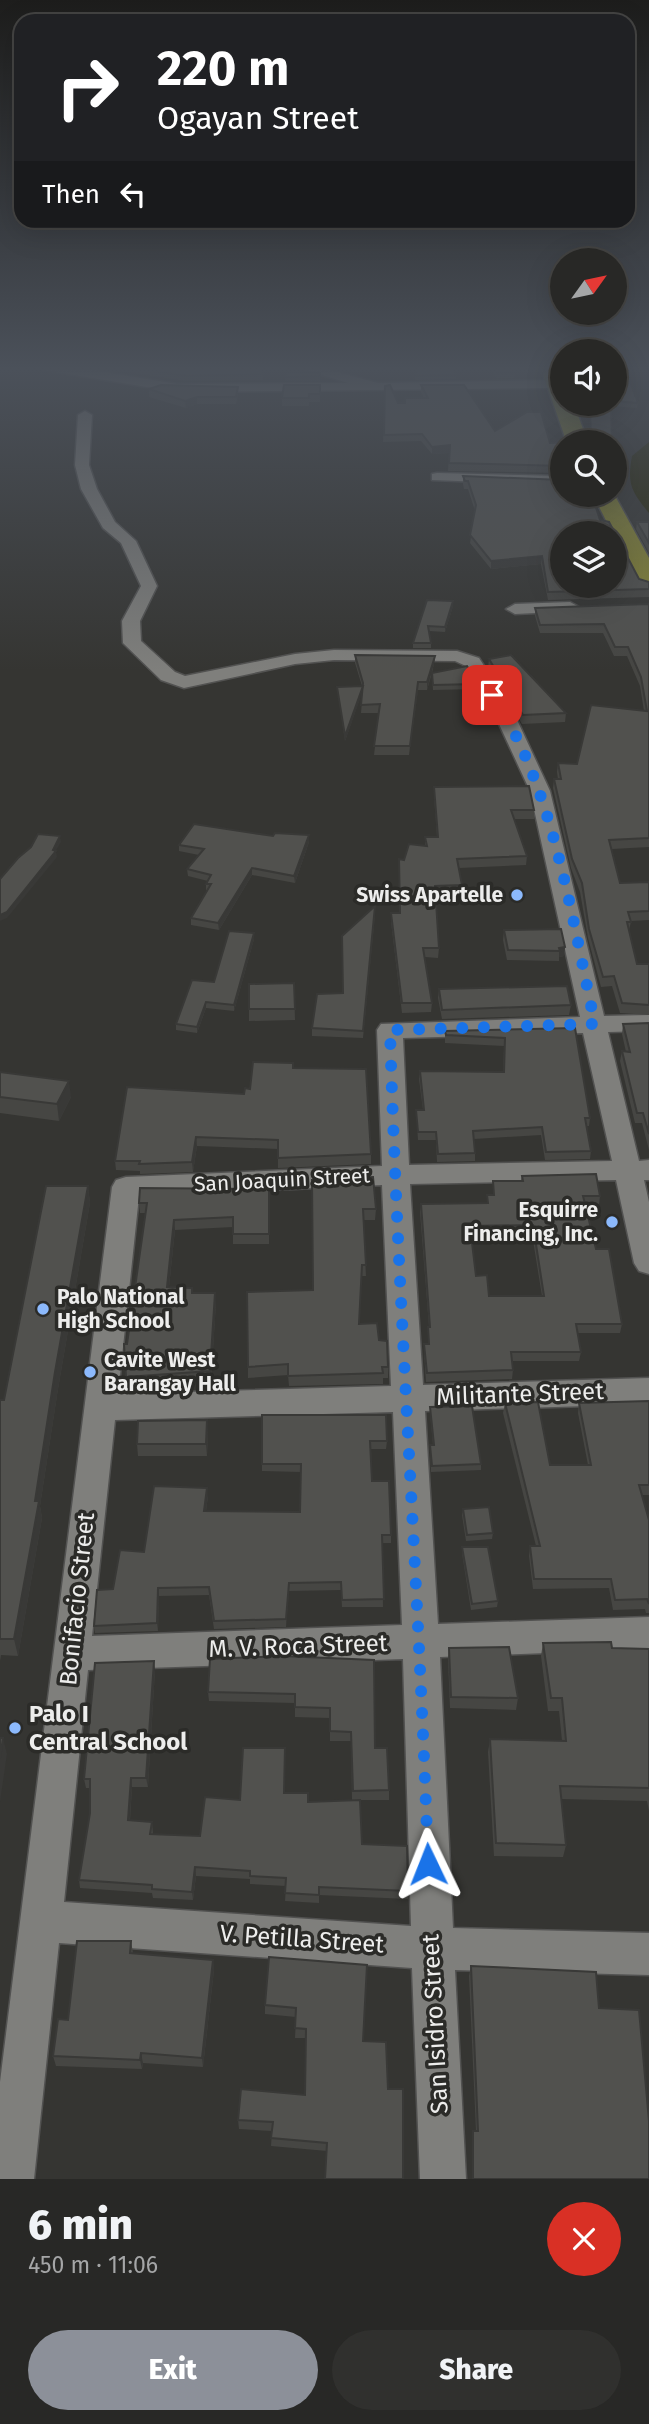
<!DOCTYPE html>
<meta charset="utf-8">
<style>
:root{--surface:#282826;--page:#30302e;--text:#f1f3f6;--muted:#a5a6a7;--line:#444443;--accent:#8c9099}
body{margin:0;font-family:"Fira Sans",sans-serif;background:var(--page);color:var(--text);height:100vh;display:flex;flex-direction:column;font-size:26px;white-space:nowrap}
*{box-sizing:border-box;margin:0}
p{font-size:23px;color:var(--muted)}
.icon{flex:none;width:38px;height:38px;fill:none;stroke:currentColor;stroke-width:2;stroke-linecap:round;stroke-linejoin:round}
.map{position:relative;height:2179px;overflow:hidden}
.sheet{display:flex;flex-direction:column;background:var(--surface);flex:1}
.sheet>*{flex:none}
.hud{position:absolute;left:14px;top:14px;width:621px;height:214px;border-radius:21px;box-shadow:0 7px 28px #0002,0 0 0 2px var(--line);background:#202124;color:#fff;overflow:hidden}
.needle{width:46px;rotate:57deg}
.buttons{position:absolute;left:550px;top:248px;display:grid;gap:14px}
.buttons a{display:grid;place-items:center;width:77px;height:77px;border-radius:50%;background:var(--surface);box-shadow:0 7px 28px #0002,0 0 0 2px var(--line);font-size:35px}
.pin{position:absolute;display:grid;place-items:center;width:60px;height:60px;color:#fff;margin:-30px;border-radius:14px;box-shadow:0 4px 10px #0006}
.me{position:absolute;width:77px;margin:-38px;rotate:358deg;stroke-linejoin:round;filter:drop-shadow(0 0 5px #0008)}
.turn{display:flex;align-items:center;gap:24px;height:147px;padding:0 28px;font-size:32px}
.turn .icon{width:91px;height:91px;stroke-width:2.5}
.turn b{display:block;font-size:49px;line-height:60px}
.then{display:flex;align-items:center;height:66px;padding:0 28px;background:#0003;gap:14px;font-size:26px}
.round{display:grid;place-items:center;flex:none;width:74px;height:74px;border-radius:37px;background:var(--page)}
.head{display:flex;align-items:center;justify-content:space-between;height:119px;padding:0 28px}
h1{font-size:42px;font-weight:800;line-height:52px}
.primary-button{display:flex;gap:14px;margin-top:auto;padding:14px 28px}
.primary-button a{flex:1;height:80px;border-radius:42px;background:var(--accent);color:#fff;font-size:28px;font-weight:800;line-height:80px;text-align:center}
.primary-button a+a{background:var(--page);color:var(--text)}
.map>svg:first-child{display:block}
</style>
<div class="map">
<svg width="649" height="2179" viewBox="0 0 649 2179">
<rect width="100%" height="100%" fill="#353532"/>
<path fill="#262506" d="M 649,442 L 649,513 C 631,491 627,484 632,456 Z"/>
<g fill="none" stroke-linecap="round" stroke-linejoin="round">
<defs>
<g id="street">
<polygon points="38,366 68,366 177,384 348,383 293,366 314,366 378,383 556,380 562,385 556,388 177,392 44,370"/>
<path d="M 85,411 L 92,415 L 89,465 L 97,489 L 115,522 L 136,541 L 157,586 L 140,621 L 141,641 L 175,672 L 185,676 L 295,654 L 334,650 L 457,651 L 479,658 L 512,709 L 550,791 L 604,1016 L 649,1015 L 649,1031 L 608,1032 L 639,1161 L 649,1160 L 649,1180 L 644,1180 L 649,1202 L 649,1274 L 639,1271 L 634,1263 L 616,1180 L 410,1184 L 423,1385 L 649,1378 L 649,1404 L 425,1411 L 438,1624 L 649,1617 L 649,1649 L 440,1657 L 453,1928 L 649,1933 L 649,1975 L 455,1970 L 466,2179 L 420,2179 L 412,1968 L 59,1943 L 34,2179 L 0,2179 L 0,2082 L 112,1187 L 116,1180 L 126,1177 L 382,1166 L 377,1030 L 381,1024 L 580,1017 L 530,791 L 492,709 L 466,666 L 455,661 L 334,660 L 295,664 L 184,688 L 161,680 L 123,643 L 122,621 L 141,586 L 121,543 L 103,528 L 81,489 L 75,465 L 78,415 ZM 583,1033 L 612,1161 L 409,1165 L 403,1038 ZM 382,1185 L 391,1386 L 118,1394 L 139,1196 ZM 393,1412 L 402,1625 L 92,1636 L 115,1420 ZM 403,1659 L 411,1926 L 64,1902 L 88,1670 Z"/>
<polygon points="437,473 562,476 562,485 432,480 432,474"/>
<polygon points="570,602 579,607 576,611 515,614 506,609 515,604"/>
</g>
<g id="highway">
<polygon points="540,366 558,366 562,374 562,404 574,404 588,443 567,443"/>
<polygon points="614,494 649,558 649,588 640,586 637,581 593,495"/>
</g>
</defs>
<use href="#street" stroke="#525251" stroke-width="3"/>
<use href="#highway" stroke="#525251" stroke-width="3"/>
<use href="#street" fill="#7f7f7c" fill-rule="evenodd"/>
<use href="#highway" fill="#8b8933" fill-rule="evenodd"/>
</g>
<g fill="#464643" fill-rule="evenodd">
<polygon points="86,366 260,366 263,374 263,380 187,381"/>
<polygon points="489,366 539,366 538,368 513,368 515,373 514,378 496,378"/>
<polygon points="614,366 638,403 637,408 611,406 612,443 590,443 590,404 614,404"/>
<polygon points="286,372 320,373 320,381 285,381"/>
<polygon points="456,375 456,379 415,380 415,376"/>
<polygon points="320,385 320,402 309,402 309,406 282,406 282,398"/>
<polygon points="421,385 495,431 550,443 562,443 562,473 448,471 449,453 432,454 421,441 383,442 385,386 398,403 405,403 424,398 421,392"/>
<polygon points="149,389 238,394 236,404 197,404 186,408 149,397"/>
<polygon points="463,476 600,520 639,579 649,582 649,597 548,600 541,564 491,569 470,543 475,511 468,489 464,489 463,484"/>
<polygon points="637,522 649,522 649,553 636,529"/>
<polygon points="427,600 453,601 453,606 445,632 429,631 431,643 431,648 413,648 413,643"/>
<polygon points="649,604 649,847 612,849 620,883 649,882 649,920 631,921 629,931 637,964 649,964 649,1015 620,1013 612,986 601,987 588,938 580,892 571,868 553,788 554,779 558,779 557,772 558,763 577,764 644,711 640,686 627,656 614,656 603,633 540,633 535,616 535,608"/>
<polygon points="355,655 435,656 434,663 432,673 477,684 477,689 433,690 432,673 427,690 418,690 409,755 374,755 379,713 361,713 363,689 345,741 337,687 362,686 355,663"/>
<polygon points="489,659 566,713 565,722 522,724 488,668"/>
<polygon points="434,787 534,810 534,819 514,819 527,856 526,865 459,868 462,885 461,895 436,895 439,948 438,958 425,957 432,1003 431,1012 402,1013 391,922 391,913 400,913 404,860 425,845 425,837 437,837 434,796"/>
<polygon points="309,842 295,883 252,875 219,930 191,925 191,918 208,891 206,890 206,884 208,881 188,876 187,869 199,855 179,851 179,845"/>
<polygon points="375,914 363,1038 312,1036 312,1028 342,993"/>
<polygon points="504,930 565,947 564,956 559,957 559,961 507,960 503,940"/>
<polygon points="254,933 254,939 234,1011 206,1008 197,1033 176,1030 176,1024 214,982"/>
<polygon points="294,983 295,1020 249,1021 249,1009"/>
<polygon points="439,989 571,1005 569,1015 442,1019 438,998"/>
<polygon points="649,1023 649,1150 642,1123 635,1123 620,1061 622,1051 626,1052 622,1034 623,1024"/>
<polygon points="575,1028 590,1118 589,1126 587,1126 591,1151 590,1159 545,1160 541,1135 474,1139 475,1153 475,1161 437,1162 436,1140 418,1140 416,1110 423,1110 419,1079 420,1071 503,1072 504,1046 445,1043 445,1031"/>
<polygon points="293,1068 371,1154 371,1164 278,1168 278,1149 197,1146 193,1172 140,1174 140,1171 116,1170 115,1161 244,1094 250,1089"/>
<polygon points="0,1072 71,1097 59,1121 0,1113"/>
<path d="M 522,1176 L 600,1196 L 599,1205 L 586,1205 L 596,1249 L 622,1324 L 620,1333 L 577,1333 L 581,1352 L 579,1361 L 512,1361 L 513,1370 L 512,1379 L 426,1382 L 424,1353 L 424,1344 L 428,1344 L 428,1327 L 429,1327 L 420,1212 L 421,1204 L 487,1203 L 487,1195 L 493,1195 L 493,1181 L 521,1181 ZM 532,1234 L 542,1296 L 489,1296 L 476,1276 L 471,1235 Z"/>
<polygon points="312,1180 376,1209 375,1220 363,1220 366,1276 361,1276 359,1324 379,1340 388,1367 388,1378 383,1378 383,1384 289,1386 288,1375 248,1378 248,1367 313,1290"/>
<polygon points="88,1186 90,1203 58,1389 40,1506 42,1518 18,1656 1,1655 0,1661 0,1400 4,1400"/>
<polygon points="269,1189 269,1244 233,1244 233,1227 175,1230 169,1287 193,1293 216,1303 211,1381 127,1388 126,1377 127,1344 145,1213 140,1213 139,1203"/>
<polygon points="649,1401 649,1495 642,1495 649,1520 649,1613 646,1613 645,1609 613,1610 609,1588 533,1589 529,1556 530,1546 536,1546 503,1413 505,1403 550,1465 588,1465 578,1413 579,1403"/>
<polygon points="430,1407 481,1464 481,1470 431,1472 430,1451 430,1445 433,1445 430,1413"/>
<polygon points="262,1415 387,1441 386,1449 371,1449 372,1481 391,1535 391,1543 382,1543 383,1607 342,1607 341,1590 289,1591 286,1627 214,1629 209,1595 159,1596 158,1631 95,1633 94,1626 113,1589 144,1552 208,1496 206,1511 300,1512 301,1472 262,1471"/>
<polygon points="208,1432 207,1456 138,1456 137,1444"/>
<polygon points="463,1509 493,1533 492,1539 466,1541 462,1515"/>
<polygon points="462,1547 498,1601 497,1607 471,1610 462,1553"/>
<polygon points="543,1643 612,1648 649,1649 649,1811 647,1801 561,1799 566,1845 563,1857 494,1856 488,1752 490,1739 562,1741 559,1711 548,1711 541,1656"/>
<polygon points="449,1648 518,1698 516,1710 450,1708 448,1659"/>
<polygon points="282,1656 375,1748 389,1790 389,1800 352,1800 351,1741 330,1741 330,1718 295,1717 295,1703 209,1701 208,1692"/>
<polygon points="155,1670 148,1787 132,1787 130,1820 152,1822 153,1834 200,1836 240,1800 284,1793 308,1802 362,1844 408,1891 408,1899 319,1895 319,1903 285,1901 286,1886 250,1884 250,1879 196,1876 193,1900 153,1898 152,1893 80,1888 79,1880 90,1813 90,1788 86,1788 84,1779"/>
<polygon points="131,1941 133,1953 213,1960 214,1970 203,2067 143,2063 142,2069 56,2066 53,2056 68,2020"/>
<polygon points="367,1965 327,2151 271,2146 272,2131 239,2129 238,2120 305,2095 306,2038 295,2038 296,2017 265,2014 265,2005"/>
<polygon points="471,1966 599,2008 649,2179 472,2179 472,2140 473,2131 476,2131 469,1976"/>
</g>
<g fill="#393937">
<polygon points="197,397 197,404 186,408 185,401"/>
<polygon points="450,445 449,453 432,454 432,447"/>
<polygon points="542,556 541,564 491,569 491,561"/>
<polygon points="453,601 453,606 445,632 445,627"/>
<polygon points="435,656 434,663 427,690 427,682"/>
<polygon points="418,682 418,690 409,755 410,746"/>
<polygon points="363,686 363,691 345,741 345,736"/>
<polygon points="309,835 309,842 295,883 294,876"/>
<polygon points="60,836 61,842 55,852 56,851 57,857 7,918 0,921 0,915 53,850"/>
<polygon points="252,868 252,875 219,930 218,923"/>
<polygon points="254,933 254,939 234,1011 234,1005"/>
<polygon points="565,947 564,956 559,957 559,948"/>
<polygon points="206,1002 206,1008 197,1033 197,1027"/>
<polygon points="69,1081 71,1097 59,1121 57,1104"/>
<polygon points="196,1137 197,1146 193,1172 192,1162"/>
<polygon points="88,1186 90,1203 58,1389 40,1506 42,1518 18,1656 14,1639 55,1372"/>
<polygon points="174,1220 175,1230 168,1297 167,1287"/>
<polygon points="215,1293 216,1303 211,1381 210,1371"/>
<polygon points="207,1420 208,1432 207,1456 206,1444"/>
<polygon points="207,1488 208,1496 205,1519 204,1511"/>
<polygon points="289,1583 289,1591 286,1627 286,1619"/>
<polygon points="158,1588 159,1596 158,1631 157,1623"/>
<polygon points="154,1661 155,1670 148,1787 146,1778"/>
<polygon points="3,1738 7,1754 0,1802 0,1758"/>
<polygon points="131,1778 132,1787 129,1829 128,1820"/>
<polygon points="195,1867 196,1876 193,1900 192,1892"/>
<polygon points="213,1960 214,1970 203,2067 202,2058"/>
<polygon points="141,2053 143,2063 142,2069 140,2060"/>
</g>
<g fill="#51514e" stroke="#393937" stroke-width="2" fill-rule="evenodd">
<polygon points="120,366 260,366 263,374 187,376"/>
<polygon points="418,366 450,366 456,375 415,376"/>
<polygon points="492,366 512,366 515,373 497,373"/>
<polygon points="614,366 624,366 638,403 614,401"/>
<polygon points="286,372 320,373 320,376 285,377"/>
<polygon points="161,385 238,387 236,397 197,397 185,401 149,389"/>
<polygon points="284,385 320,385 320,394 309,394 309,398 282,398"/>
<polygon points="390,385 398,403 405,403 405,398 428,398 421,385 464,385 495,431 527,412 541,412 550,443 574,442 574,443 562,443 562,466 449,463 450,445 432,447 422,434 384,435 385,386"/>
<polygon points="590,404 611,404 612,443 591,443"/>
<path d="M 463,476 L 562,480 L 562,495 L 592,495 L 600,520 L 609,522 L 639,579 L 649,582 L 649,589 L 548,592 L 542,556 L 491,561 L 470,535 L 476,505 L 468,481 L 465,481 ZM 562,534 L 614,534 L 614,586 L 562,586 Z"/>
<polygon points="637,522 649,522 649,543"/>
<polygon points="427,600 453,601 445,627 428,626 431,643 413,643"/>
<polygon points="649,604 649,838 609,840 620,883 649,882 649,911 628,912 631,922 627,922 637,964 649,964 649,1005 622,1003 614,976 603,977 589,929 582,883 572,859 554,779 561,779 558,763 577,764 591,705 647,711 641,677 628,647 615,647 604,624 540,625 535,608"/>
<polygon points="355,655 435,656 427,682 418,682 410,746 374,746 380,704 361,705 363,683"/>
<polygon points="511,655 566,713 523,715 489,659"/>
<polygon points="467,666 477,684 433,685 432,673"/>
<polygon points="363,686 345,736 337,687"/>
<polygon points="529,786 534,810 511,810 527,856 457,859 462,885 435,886 439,948 423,948 432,1003 402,1003 391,913 400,913 399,859 404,860 409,844 427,846 425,837 438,837 434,787"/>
<polygon points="194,824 273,836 275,833 309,835 294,876 252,868 218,923 191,918 211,884 206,884 211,875 187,869 204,849 179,845"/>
<polygon points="38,834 60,836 53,850 56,851 7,912 0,915 0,879 18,858 31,847"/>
<polygon points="375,906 363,1031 312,1028 317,994 343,993 342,936"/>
<polygon points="561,929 565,947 559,948 560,951 508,950 504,930"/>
<polygon points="229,931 254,933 234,1005 206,1002 197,1027 176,1024 192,980 214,982"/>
<polygon points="294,983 295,1009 249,1009 249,984"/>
<polygon points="567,986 571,1005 442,1010 439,989"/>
<polygon points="649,1023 649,1134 643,1113 637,1113 622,1051 630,1052 623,1024"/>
<polygon points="575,1028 590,1118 585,1118 591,1151 546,1152 542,1127 473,1131 475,1153 438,1154 436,1132 418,1132 416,1110 424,1110 420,1071 504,1072 505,1038 446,1035 445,1031"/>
<polygon points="253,1062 293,1063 293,1068 366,1069 371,1154 278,1158 278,1140 196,1137 192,1162 139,1164 140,1161 115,1161 127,1087 244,1094 245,1088 250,1089"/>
<polygon points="0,1072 69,1081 57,1104 0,1097"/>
<path d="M 596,1174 L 600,1196 L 583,1196 L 596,1249 L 609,1249 L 622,1324 L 576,1324 L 581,1352 L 511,1352 L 513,1370 L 427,1373 L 424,1344 L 429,1344 L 428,1327 L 430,1327 L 421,1204 L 488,1203 L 487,1195 L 494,1195 L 493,1181 L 523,1181 L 522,1176 ZM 533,1225 L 544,1296 L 489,1296 L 487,1275 L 476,1276 L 470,1226 Z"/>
<polygon points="373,1177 376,1209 363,1209 366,1265 362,1265 359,1324 377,1323 379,1340 387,1341 388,1367 382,1367 383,1373 288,1376 288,1364 248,1367 247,1292 313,1290 312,1180"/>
<polygon points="46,1186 88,1186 55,1372 35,1501 39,1501 14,1639 0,1639 0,1400 4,1400"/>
<polygon points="140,1188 269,1189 269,1234 233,1234 233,1217 174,1220 167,1287 192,1288 192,1293 215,1293 210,1371 126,1377 124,1344 127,1344 147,1203 139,1203"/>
<polygon points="649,1401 649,1485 639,1485 649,1520 649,1604 647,1599 615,1600 611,1579 534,1579 530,1546 540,1546 505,1403 538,1402 550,1465 591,1465 579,1403"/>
<polygon points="472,1406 481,1464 432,1466 430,1445 434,1445 430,1407"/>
<polygon points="262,1415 386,1415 387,1441 370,1441 372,1481 389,1481 391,1535 382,1535 384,1599 342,1600 341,1582 289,1583 286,1619 214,1621 209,1587 158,1588 157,1623 94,1626 97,1590 113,1589 120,1550 144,1552 154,1486 207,1488 204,1511 300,1512 301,1464 262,1464"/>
<polygon points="207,1420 206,1444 137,1444 138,1421"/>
<polygon points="489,1507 493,1533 467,1535 463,1509"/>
<polygon points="462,1547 488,1547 498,1601 472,1604"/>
<polygon points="611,1642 612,1648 649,1649 649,1788 560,1786 566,1845 496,1843 490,1739 566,1741 562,1698 551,1698 543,1643"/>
<polygon points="509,1647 518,1698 451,1697 449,1648"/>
<polygon points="282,1656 374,1660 375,1748 387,1748 389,1790 353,1791 351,1732 330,1731 330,1708 295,1707 295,1694 208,1692 210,1659"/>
<polygon points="154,1661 146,1778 131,1778 128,1820 152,1822 150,1834 200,1836 205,1797 240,1800 243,1748 285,1748 284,1793 308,1793 308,1802 360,1800 362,1844 407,1846 408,1891 319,1887 319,1895 285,1893 286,1878 250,1876 250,1871 195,1867 192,1892 152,1889 152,1885 79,1880 90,1813 90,1779 84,1779 95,1663"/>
<polygon points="0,1738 3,1738 0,1758"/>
<polygon points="77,1941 131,1941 130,1953 213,1960 202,2058 141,2053 140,2060 53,2056 58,2019 68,2020"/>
<polygon points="269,1957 367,1965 363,2041 386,2042 388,2089 403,2089 403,2179 325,2179 327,2143 271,2138 273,2122 238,2120 241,2089 305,2095 306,2029 295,2028 296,2008 265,2005"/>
<polygon points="471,1966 596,1972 599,2008 639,2010 649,2121 649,2179 473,2179 473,2131 478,2131"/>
</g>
<linearGradient id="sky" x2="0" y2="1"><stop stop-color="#1d1d1c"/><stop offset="0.55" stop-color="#4b515a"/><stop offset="1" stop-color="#4b515a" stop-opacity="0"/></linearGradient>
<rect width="649" height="671" fill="url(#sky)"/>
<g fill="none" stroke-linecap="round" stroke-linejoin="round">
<path stroke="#1a73e8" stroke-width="12" stroke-dasharray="0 21.6" d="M 428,1864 C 419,1586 398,1308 390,1030 L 595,1024 C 572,920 553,783 492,695"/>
</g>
<g fill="#8cb9fc" stroke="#2b2b28" stroke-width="2.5">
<circle cx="517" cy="895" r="7"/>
<circle cx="612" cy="1222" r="7"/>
<circle cx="43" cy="1309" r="7"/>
<circle cx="90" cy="1372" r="7"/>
<circle cx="15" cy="1728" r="7"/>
</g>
<g text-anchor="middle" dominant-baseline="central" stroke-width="7" stroke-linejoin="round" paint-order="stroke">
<g font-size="21" font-weight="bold" fill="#ededec" stroke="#2b2b28" text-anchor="end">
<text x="503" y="895">Swiss Apartelle</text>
<text x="598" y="1210">Esquirre<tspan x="598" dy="24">Financing, Inc.</tspan></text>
<text x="57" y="1297" text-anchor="start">Palo National<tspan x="57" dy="24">High School</tspan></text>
<text x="104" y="1360" text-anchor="start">Cavite West<tspan x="104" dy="24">Barangay Hall</tspan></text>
</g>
<g font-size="21" fill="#ededec" stroke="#2b2b28">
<text transform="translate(282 1180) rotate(-3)">San Joaquin Street</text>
</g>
<g font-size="24" fill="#ededec" stroke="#2b2b28">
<text transform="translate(520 1394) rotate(-2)">Militante Street</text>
<text transform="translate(77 1599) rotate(-84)">Bonifacio Street</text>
<text transform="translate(298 1646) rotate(-2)">M. V. Roca Street</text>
<text transform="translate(302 1939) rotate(4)">V. Petilla Street</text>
<text transform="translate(435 2024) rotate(-93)">San Isidro Street</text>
</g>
<g font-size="24" font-weight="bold" fill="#ededec" stroke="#2b2b28" text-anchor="start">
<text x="29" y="1714">Palo I<tspan x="29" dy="28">Central School</tspan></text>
</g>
</g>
</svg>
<div class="buttons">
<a><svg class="needle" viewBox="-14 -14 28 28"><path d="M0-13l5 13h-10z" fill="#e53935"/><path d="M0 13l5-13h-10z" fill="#a5a6a7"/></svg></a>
<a><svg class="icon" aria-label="sound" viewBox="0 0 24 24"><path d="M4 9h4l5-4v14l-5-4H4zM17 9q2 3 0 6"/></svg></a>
<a><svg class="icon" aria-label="search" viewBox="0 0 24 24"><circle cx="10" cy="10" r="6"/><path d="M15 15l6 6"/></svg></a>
<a><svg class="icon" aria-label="layers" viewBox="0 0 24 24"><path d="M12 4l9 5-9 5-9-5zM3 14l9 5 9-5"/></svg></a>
</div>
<div class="pin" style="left:492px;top:695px;background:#d93025"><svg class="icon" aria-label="arrive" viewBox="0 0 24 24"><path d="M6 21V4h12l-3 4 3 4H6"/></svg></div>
<svg class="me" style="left:428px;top:1864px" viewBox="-20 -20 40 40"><path d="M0-17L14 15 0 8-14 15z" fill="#1a73e8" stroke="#fff" stroke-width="4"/></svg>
<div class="hud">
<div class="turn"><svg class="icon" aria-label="right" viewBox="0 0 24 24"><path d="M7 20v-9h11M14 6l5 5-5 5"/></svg><div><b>220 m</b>Ogayan Street</div></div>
<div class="then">Then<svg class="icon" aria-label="left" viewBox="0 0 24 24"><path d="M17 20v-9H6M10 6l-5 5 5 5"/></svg></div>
</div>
</div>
<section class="sheet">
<div class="head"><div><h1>6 min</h1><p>450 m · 11:06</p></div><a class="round" style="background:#d93025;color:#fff"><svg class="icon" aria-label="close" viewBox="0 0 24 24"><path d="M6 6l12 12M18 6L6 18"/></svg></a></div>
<div class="primary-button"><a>Exit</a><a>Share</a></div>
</section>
